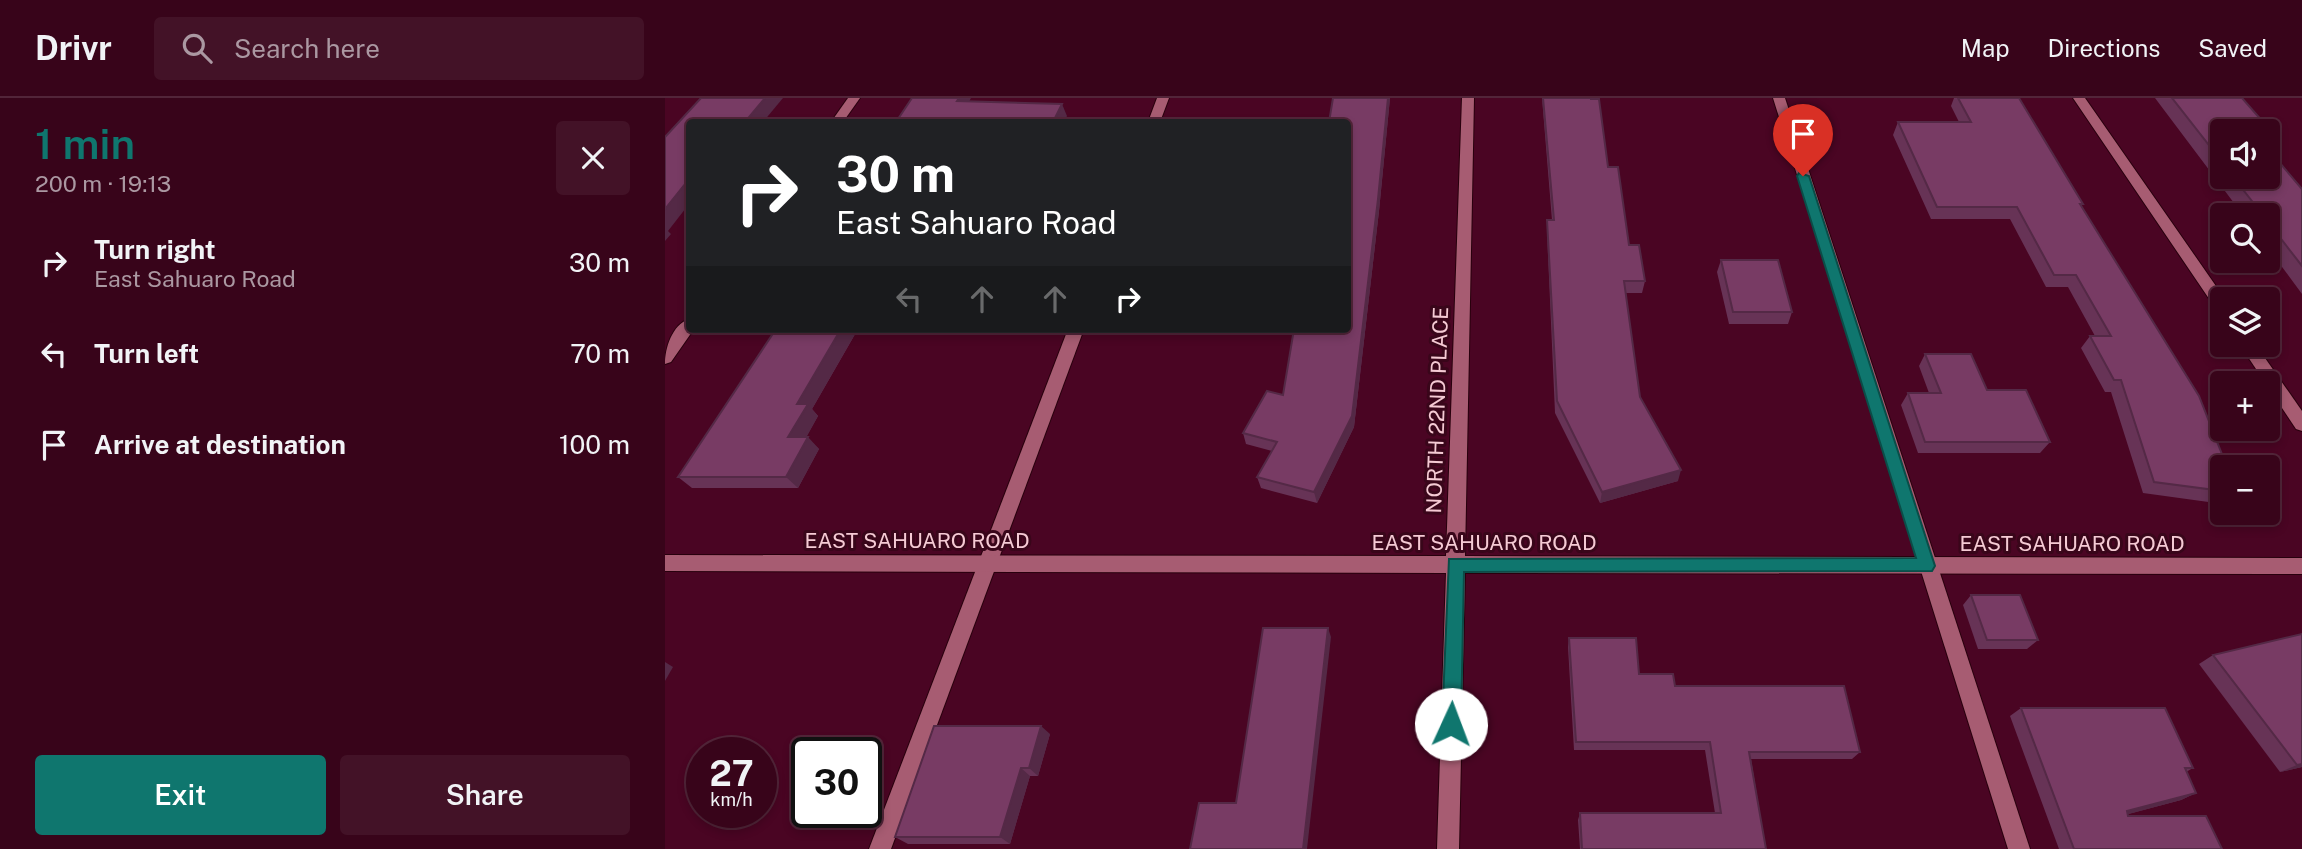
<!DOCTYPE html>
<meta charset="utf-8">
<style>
:root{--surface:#38041a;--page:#431227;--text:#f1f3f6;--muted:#ab98a2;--line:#522539;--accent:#0f766e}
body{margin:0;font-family:"Public Sans",sans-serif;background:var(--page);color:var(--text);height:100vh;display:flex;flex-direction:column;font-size:26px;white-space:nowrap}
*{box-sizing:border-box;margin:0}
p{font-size:23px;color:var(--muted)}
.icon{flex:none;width:38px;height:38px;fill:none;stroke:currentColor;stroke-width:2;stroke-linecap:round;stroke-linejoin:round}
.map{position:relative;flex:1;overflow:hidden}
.panel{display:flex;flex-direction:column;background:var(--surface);width:665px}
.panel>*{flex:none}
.top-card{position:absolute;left:21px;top:21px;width:665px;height:214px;border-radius:7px;box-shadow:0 4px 10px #0003,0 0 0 2px var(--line);background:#202124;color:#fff;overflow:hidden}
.buttons{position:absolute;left:1545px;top:21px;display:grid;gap:14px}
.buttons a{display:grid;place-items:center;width:70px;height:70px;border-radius:7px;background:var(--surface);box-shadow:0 4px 10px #0003,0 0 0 2px var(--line);font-size:35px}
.speed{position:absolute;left:21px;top:639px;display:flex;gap:14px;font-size:35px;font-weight:700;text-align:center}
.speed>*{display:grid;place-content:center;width:91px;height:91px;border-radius:50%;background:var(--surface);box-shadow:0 4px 10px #0003,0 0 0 2px var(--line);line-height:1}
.speed small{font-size:18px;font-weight:400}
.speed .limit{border:4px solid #111;border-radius:10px;background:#fff;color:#111}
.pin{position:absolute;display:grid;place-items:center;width:60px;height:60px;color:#fff;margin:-72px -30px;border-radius:50% 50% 50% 0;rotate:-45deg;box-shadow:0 0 7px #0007}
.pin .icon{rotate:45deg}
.me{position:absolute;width:77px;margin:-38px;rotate:2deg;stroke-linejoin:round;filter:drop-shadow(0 0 5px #0008)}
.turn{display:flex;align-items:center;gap:24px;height:147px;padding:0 35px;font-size:32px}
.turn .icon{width:91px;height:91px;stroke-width:2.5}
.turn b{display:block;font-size:49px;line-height:60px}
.lanes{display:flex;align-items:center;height:66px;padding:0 35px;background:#0003;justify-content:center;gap:35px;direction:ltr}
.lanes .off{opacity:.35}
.round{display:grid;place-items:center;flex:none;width:74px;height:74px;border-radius:7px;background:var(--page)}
.summary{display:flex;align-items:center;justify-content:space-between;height:119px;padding:0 35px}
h1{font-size:42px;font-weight:600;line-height:52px;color:var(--accent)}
.cta{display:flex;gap:14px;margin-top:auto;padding:14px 35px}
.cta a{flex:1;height:80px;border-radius:7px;background:var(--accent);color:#fff;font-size:28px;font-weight:600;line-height:80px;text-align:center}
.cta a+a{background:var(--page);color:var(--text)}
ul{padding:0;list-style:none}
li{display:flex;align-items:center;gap:21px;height:91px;padding:0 35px}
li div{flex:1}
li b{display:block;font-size:26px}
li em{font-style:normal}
header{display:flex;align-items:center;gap:42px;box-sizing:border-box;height:98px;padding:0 35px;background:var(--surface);border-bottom:2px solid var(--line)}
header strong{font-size:33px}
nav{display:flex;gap:38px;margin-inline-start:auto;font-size:24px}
.search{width:490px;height:63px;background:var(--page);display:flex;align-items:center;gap:18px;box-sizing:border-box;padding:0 24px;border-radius:7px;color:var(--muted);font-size:26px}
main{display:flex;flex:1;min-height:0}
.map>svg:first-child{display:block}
</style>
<header>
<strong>Drivr</strong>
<div class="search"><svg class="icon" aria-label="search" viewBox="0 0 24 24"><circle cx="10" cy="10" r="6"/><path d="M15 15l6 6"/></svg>Search here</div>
<nav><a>Map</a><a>Directions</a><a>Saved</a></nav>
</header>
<main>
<section class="panel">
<div class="summary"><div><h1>1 min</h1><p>200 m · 19:13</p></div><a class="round"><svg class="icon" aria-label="close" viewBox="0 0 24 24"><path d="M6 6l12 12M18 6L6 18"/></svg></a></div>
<ul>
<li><svg class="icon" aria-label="right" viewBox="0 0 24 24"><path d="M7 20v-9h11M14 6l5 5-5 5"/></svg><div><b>Turn right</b><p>East Sahuaro Road</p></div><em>30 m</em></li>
<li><svg class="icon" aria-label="left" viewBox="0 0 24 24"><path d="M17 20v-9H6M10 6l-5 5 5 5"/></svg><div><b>Turn left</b></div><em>70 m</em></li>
<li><svg class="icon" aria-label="arrive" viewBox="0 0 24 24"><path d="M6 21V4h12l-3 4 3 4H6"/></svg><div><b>Arrive at destination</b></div><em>100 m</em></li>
</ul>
<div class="cta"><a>Exit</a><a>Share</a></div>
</section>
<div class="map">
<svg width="1637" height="751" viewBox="0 0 1637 751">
<rect width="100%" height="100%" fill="#4a0523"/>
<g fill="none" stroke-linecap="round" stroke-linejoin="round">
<defs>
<g id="service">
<polygon points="492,0 504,0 495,24 483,24"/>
<polygon points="1108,0 1120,0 1365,751 1343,751"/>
<polygon points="403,231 419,231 226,751 204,751"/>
</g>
<g id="minor">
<polygon points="183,0 195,0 178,24 166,24"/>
<polygon points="797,0 809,0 800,458 1637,460 1637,476 800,475 794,751 772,751 781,475 0,473 0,457 781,458"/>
<polygon points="1408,0 1420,0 1560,201 1558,201 1558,215 1553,214"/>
<path d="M 24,221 L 24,231 L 29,231 L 6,264 L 0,266 C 0,250 7,227 24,221 Z"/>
<polygon points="1575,247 1591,247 1637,313 1637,333 1631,331"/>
</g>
</defs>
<use href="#service" stroke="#28000d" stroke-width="2"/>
<use href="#minor" stroke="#28000d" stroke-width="2"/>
<use href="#service" fill="#a75c72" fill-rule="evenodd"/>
<use href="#minor" fill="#a75c72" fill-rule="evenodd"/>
</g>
<g fill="#673356">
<polygon points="668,0 725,0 714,113 689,329 652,405 596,390 592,379 607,353 581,346 578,335 602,293 618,297 629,231 682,231 682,24 664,24"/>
<polygon points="877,0 926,0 943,69 964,147 980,183 977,195 961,195 975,299 1013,383 935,405 890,315 882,134 882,122 887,122"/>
<polygon points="1289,0 1354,0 1418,106 1416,109 1558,369 1558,406 1478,395 1446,294 1440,294 1416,250 1425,238 1430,238 1403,189 1381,189 1345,121 1266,121 1228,37 1233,24 1294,24 1286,8"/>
<polygon points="1490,0 1577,0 1606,33 1603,36 1603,33 1558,33 1558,79 1603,79 1637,91 1637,196 1603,150 1603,117 1578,117"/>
<polygon points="1056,162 1127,214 1123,226 1064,226 1052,174"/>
<polygon points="111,231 193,231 147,311 153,318 141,339 154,351 133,390 27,390 13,379"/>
<polygon points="1260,256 1322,292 1385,344 1375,355 1253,355 1236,307 1243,295 1264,295 1254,268"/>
<polygon points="1306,497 1373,542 1362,551 1313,551 1298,507"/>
<polygon points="904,540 974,576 1195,654 1187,661 1086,661 1101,751 915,751 913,722 915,715 1050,715 1040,652 909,652 903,549"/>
<polygon points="1548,557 1637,669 1615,674 1534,566"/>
<polygon points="1356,610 1528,670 1521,674 1531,695 1516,702 1463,716 1463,718 1557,751 1394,751 1345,618"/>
<polygon points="385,636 373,678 365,678 345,746 243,746 230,739"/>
</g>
<g fill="#542946">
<polygon points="100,0 118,0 98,24 80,24"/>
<polygon points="294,0 306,0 298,15 292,3"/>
<polygon points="723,0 725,0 714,113 689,329 652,405 649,394"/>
<polygon points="397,6 402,18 399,24 388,24"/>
<polygon points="24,81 24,106 3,133 6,136 0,143 0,111"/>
<polygon points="176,231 193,231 147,311 153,318 135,351 123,339 132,306"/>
<polygon points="143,339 154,351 133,390 121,379"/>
<polygon points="1016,372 1013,383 935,405 937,394"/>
<polygon points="663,530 666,539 642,751 638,751"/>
<polygon points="0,564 8,569 0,583"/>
<polygon points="376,628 385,636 373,678 364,670"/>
<polygon points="1637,666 1637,669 1615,674 1632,667"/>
<polygon points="356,670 365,678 345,746 335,739"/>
<polygon points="1531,695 1516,702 1449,720 1462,713"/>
</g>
<g fill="#783b64" stroke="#542946" stroke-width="2">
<polygon points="36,0 100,0 80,24 24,24 24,81 0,111 0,39"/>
<polygon points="247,0 294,0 292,3 397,6 388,24 231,24"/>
<polygon points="668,0 723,0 713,101 687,318 649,394 592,379 612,344 578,335 602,293 618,297 629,231 682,231 682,24 664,24"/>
<polygon points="878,0 926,0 926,1 934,1 943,69 953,69 964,147 974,147 980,183 959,183 975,299 1016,372 937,394 892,303 882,122 889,122"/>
<polygon points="1293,0 1354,0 1418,106 1415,106 1534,298 1562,369 1558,369 1558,393 1489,384 1456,282 1449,282 1425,238 1446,238 1411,177 1389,177 1352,109 1272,109 1233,24 1306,24"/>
<polygon points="1507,0 1577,0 1606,33 1558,33 1558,65"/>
<polygon points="1603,51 1637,91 1637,168 1603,124 1603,117 1598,117 1568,79 1603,79"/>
<polygon points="1056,162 1113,162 1127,214 1068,214"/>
<polygon points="111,231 176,231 132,306 143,306 123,339 143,339 121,379 13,379"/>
<polygon points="1260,256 1306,256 1322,292 1361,292 1385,344 1260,344 1243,295 1276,295"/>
<polygon points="1306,497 1355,497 1373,542 1322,542"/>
<polygon points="598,530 663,530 638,751 525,751 534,705 571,705"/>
<polygon points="1637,536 1637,666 1632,667 1548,557"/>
<polygon points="904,540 971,540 974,576 1008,576 1010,588 1179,588 1195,654 1084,654 1101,751 917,751 915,715 1056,715 1045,644 911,644"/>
<polygon points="1356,610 1500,610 1528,670 1520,670 1531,695 1462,713 1463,718 1541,718 1557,751 1409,751"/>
<polygon points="269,628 376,628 364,670 356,670 335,739 230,739"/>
</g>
<polygon fill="#0f766e" stroke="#0a4d48" stroke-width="2" points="1134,75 1144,78 1270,468 1267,473 799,474 796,626 793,633 786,636 779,633 777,626 784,461 1251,460 1132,78"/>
<g text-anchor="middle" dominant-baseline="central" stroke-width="6" stroke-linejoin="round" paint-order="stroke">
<g font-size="21" fill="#f5cad4" stroke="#39061a">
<text transform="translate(772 312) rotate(-88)">NORTH 22ND PLACE</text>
<text x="252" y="442">EAST SAHUARO ROAD</text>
<text x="819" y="444">EAST SAHUARO ROAD</text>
<text x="1407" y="445">EAST SAHUARO ROAD</text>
</g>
</g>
</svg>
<div class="buttons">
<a><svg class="icon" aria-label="sound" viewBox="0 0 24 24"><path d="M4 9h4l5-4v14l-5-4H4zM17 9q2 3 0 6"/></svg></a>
<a><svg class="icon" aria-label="search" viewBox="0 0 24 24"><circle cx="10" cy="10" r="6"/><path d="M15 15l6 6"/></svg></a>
<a><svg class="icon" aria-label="layers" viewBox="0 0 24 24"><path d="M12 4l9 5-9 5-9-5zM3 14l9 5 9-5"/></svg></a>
<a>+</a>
<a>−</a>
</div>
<div class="speed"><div>27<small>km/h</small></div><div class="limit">30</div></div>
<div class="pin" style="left:1138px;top:78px;background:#d93025"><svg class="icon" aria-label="arrive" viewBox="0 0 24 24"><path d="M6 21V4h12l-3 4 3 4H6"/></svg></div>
<svg class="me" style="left:786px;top:626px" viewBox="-20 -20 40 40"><circle r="19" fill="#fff"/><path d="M0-13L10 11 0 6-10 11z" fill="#0f766e"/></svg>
<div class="top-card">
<div class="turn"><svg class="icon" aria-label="right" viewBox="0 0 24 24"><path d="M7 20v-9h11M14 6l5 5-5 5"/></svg><div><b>30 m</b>East Sahuaro Road</div></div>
<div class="lanes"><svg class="icon off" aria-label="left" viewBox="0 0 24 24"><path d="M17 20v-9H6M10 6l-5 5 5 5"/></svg><svg class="icon off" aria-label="ahead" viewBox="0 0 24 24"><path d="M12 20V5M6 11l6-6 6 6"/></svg><svg class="icon off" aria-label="ahead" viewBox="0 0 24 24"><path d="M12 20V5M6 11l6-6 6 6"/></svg><svg class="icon" aria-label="right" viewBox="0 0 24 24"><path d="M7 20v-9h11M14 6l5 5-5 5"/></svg></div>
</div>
</div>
</main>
